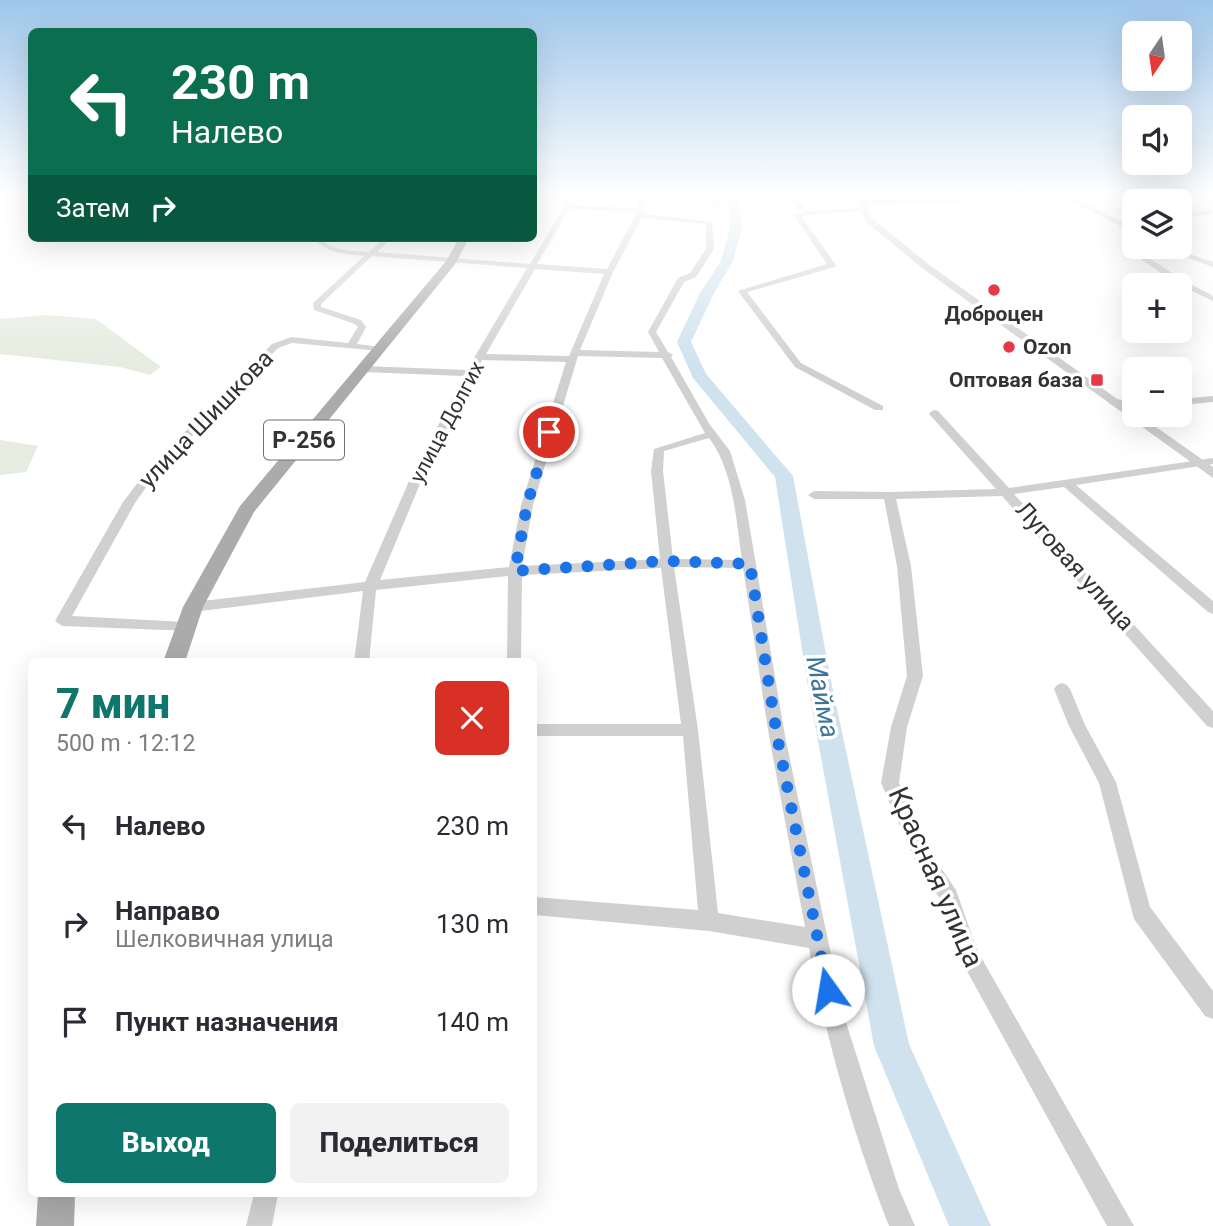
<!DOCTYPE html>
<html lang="ru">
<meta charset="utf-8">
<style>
:root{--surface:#fff;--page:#f2f2f3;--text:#2b2b33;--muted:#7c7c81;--accent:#0f766e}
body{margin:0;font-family:Roboto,sans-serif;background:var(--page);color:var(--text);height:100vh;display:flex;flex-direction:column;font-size:26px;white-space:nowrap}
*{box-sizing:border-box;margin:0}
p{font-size:23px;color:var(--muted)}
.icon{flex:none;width:38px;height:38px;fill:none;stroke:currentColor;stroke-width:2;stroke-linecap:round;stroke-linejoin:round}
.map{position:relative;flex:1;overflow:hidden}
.panel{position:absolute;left:28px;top:658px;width:509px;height:539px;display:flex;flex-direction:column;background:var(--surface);border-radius:10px;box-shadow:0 7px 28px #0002}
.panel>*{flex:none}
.guide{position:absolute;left:28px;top:28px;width:509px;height:214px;border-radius:10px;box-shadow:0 7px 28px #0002;background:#0b6e4f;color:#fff;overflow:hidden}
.needle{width:46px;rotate:193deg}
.tools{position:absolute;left:1122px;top:21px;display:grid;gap:14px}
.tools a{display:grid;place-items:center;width:70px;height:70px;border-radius:10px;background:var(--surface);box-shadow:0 7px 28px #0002;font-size:35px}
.pin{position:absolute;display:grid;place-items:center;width:60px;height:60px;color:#fff;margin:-30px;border:4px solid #fff;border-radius:50%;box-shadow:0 2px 7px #0007}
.me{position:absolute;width:77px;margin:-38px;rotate:347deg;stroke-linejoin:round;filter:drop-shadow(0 0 5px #0008)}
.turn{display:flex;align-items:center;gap:24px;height:147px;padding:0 28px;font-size:32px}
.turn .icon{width:91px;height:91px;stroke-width:2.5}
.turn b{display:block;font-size:49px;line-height:60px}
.then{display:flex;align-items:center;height:66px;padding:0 28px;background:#0003;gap:14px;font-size:26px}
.round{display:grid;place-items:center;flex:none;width:74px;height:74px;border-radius:10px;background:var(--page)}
.overview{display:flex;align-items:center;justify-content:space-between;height:119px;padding:0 28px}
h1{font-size:42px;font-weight:800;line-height:52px;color:var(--accent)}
.action{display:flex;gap:14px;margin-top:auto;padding:14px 28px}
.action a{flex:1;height:80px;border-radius:10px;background:var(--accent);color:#fff;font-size:28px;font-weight:800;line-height:80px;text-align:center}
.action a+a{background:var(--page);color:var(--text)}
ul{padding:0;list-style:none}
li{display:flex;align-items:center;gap:21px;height:98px;padding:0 28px}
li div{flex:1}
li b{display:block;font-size:26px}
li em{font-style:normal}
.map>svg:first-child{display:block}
</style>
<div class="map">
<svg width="1213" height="1226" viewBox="0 0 1213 1226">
<rect width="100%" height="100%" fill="#fff"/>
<g fill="#e6ecdf">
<polygon points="45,315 96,319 161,367 150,375 120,367 0,354 0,319"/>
<polygon points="0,440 38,446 26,472 0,475"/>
</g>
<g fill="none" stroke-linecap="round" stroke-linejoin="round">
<polygon fill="#cfe2ee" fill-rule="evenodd" points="728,195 738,195 742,228 733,261 714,293 691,342 706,374 793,476 831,681 909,1044 991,1226 949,1226 874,1046 807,681 775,477 693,378 677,342 700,293 721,261 730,228"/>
<g fill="#d0d0d0" fill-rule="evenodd">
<path d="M 544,195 L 564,198 L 564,195 L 570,195 L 570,205 L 638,208 L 640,195 L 646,195 L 644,214 L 712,222 L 714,249 L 696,277 L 684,282 L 656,332 L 668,352 L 673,355 L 671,357 L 710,425 L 730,451 L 745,500 L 785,736 L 844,1016 L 899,1189 L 915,1226 L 889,1226 C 854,1137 827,1042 809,948 L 709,931 L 534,915 L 534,897 L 698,910 L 683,736 L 534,736 L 534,724 L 681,724 L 661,568 L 522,575 L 521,662 L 507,662 L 508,576 L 376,590 L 369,662 L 354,662 L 363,591 L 193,612 L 186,607 L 193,602 L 365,582 L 410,479 L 464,376 L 363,372 L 358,369 L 363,366 L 467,370 L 527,268 L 372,256 L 321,304 L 321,307 L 361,320 L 366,327 L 357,344 L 381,347 L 381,351 L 292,343 L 278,348 L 157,472 L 135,503 L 72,616 L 185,622 L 192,627 L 190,631 L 62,626 L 55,621 L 123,502 L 149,468 L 272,344 L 291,337 L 348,343 L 358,327 L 355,324 L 314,310 L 313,303 L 364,256 C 344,254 328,253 312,238 C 322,238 325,244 333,247 C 344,251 357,251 369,252 L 384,238 L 392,238 L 377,252 L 530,264 L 564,207 L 564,202 ZM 569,209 L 637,212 L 607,269 L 537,264 ZM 642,218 L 706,224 L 706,249 L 690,273 L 678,278 L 648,332 L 659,352 L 580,350 L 613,272 ZM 535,269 L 604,274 L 569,356 L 486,354 ZM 578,356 L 662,358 L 705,433 L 654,449 L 651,471 L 660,559 L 522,566 L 533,505 ZM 482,360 L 566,362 L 521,505 L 509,567 L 380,580 L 422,479 ZM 709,438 C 734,471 736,520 742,560 L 673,559 L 663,471 L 664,451 ZM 674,567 L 743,568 L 769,736 L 805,927 L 718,913 L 698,730 Z"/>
<polygon points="711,195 717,195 720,206 716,206"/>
<polygon points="786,195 793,195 808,211 863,208 866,210 801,216 836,265 835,267 747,292 801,363 883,406 883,410 875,410 795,367 738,291 827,264 793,214 802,212"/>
<polygon points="1032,195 1086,195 1072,197 1134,228 1134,233 1065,198 863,205 860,203 863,201"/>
<polygon points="1213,210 1213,214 1180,218 1180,214"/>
<polygon points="1130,246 1185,281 1213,296 1213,301 1179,285 1127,250 1126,248"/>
<polygon points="1159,247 1169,247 1213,262 1213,267"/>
<polygon points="1213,396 1213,402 1180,405 1180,399"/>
<polygon points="1113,399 1134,401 1134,407 1109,404 1109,400"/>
<polygon points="934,410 938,411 1009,488 1213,458 1213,464 1076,485 1213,601 1213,614 1208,612 1064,487 1014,494 1213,711 1213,728 1207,726 1002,496 896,499 911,566 923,676 907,727 899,783 931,853 956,890 977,950 1134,1226 1107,1226 962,962 941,900 917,865 881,783 891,727 907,676 897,566 884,499 814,499 808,495 814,491 889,492 996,489 930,415 929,413"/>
<polygon points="1062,683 1067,685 1070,689 1085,725 1116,782 1150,907 1213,991 1213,1019 1205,1016 1134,919 1099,783 1069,726 1054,689 1057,685"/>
<polygon points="254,1194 278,1194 272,1226 246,1226"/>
</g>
<polygon fill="#d0d0d0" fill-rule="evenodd" points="861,195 869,195 867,210 872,218 928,264 1134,411 1134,415 1139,415 1213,467 1213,478 922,268 866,222 859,210"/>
<g fill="#ababab" fill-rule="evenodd">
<polygon points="459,238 469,238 456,263 254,512 203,607 185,662 163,662 183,607 240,506 447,260"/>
<polygon points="38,1194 75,1194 74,1226 36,1226"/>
</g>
</g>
<linearGradient id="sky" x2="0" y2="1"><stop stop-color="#9ec6ea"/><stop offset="0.53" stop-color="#fff"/><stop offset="1" stop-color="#fff" stop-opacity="0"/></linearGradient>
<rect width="1213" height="367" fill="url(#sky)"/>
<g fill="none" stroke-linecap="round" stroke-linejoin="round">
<polyline stroke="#1a73e8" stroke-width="12" stroke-dasharray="0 21.6" points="549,432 527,505 515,571 665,561 750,564 777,736 828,990"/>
</g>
<g fill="#e63946" stroke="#fff" stroke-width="2.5">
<circle cx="994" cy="290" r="7"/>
<circle cx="1009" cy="347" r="7"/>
<rect x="1090" y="373" width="14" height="14" rx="3.5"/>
</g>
<g text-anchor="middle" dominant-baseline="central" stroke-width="7" stroke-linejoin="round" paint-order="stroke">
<g font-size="21" font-weight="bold" fill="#333" stroke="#fff">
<text x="994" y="314">Доброцен</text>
<text x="1023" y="347" text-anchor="start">Ozon</text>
<text x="1083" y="380" text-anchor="end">Оптовая база</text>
</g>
<g font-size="21" fill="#333" stroke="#fff">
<text transform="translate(447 422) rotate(-62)">улица Долгих</text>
</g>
<rect fill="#fff" stroke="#707070" stroke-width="2" x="264" y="420.5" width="80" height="39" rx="5"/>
<g font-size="23" font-weight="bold" fill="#333">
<text x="304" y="440">Р-256</text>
</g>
<g font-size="24" fill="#333" stroke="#fff">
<text transform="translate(206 419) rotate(-46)">улица Шишкова</text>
<text transform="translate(1075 566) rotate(48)">Луговая улица</text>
</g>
<g font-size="26" font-style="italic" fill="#3f7597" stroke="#fff">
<text transform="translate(823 697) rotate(79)">Майма</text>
</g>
<g font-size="28" fill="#333" stroke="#fff">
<text transform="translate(936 877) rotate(66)">Красная улица</text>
</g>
</g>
</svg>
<div class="tools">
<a><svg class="needle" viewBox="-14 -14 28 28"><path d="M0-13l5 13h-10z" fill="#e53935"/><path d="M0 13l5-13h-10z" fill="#7c7c81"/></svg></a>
<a><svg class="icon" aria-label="sound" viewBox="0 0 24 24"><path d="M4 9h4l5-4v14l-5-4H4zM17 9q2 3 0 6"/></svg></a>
<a><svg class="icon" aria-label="layers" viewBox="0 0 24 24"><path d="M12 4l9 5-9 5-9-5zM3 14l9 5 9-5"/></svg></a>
<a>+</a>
<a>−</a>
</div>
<div class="pin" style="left:549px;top:432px;background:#d93025"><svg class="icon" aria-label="arrive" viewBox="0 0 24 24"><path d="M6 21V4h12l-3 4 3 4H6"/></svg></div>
<svg class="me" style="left:828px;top:990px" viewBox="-20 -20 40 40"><circle r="19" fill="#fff"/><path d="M0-13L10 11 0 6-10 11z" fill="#1a73e8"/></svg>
<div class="guide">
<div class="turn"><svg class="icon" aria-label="left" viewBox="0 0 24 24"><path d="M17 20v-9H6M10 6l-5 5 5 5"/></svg><div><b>230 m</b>Налево</div></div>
<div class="then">Затем<svg class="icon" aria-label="right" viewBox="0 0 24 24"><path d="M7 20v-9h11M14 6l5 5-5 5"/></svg></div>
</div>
<section class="panel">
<div class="overview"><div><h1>7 мин</h1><p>500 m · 12:12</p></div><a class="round" style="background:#d93025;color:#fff"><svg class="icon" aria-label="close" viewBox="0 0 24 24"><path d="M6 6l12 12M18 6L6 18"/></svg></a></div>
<ul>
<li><svg class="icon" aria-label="left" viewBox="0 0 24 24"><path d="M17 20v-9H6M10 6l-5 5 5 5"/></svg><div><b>Налево</b></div><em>230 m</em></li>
<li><svg class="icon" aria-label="right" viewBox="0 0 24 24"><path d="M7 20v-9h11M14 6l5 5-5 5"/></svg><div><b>Направо</b><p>Шелковичная улица</p></div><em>130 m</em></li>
<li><svg class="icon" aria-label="arrive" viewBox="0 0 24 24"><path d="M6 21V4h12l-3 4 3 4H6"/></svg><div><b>Пункт назначения</b></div><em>140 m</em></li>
</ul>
<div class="action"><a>Выход</a><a>Поделиться</a></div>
</section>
</div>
